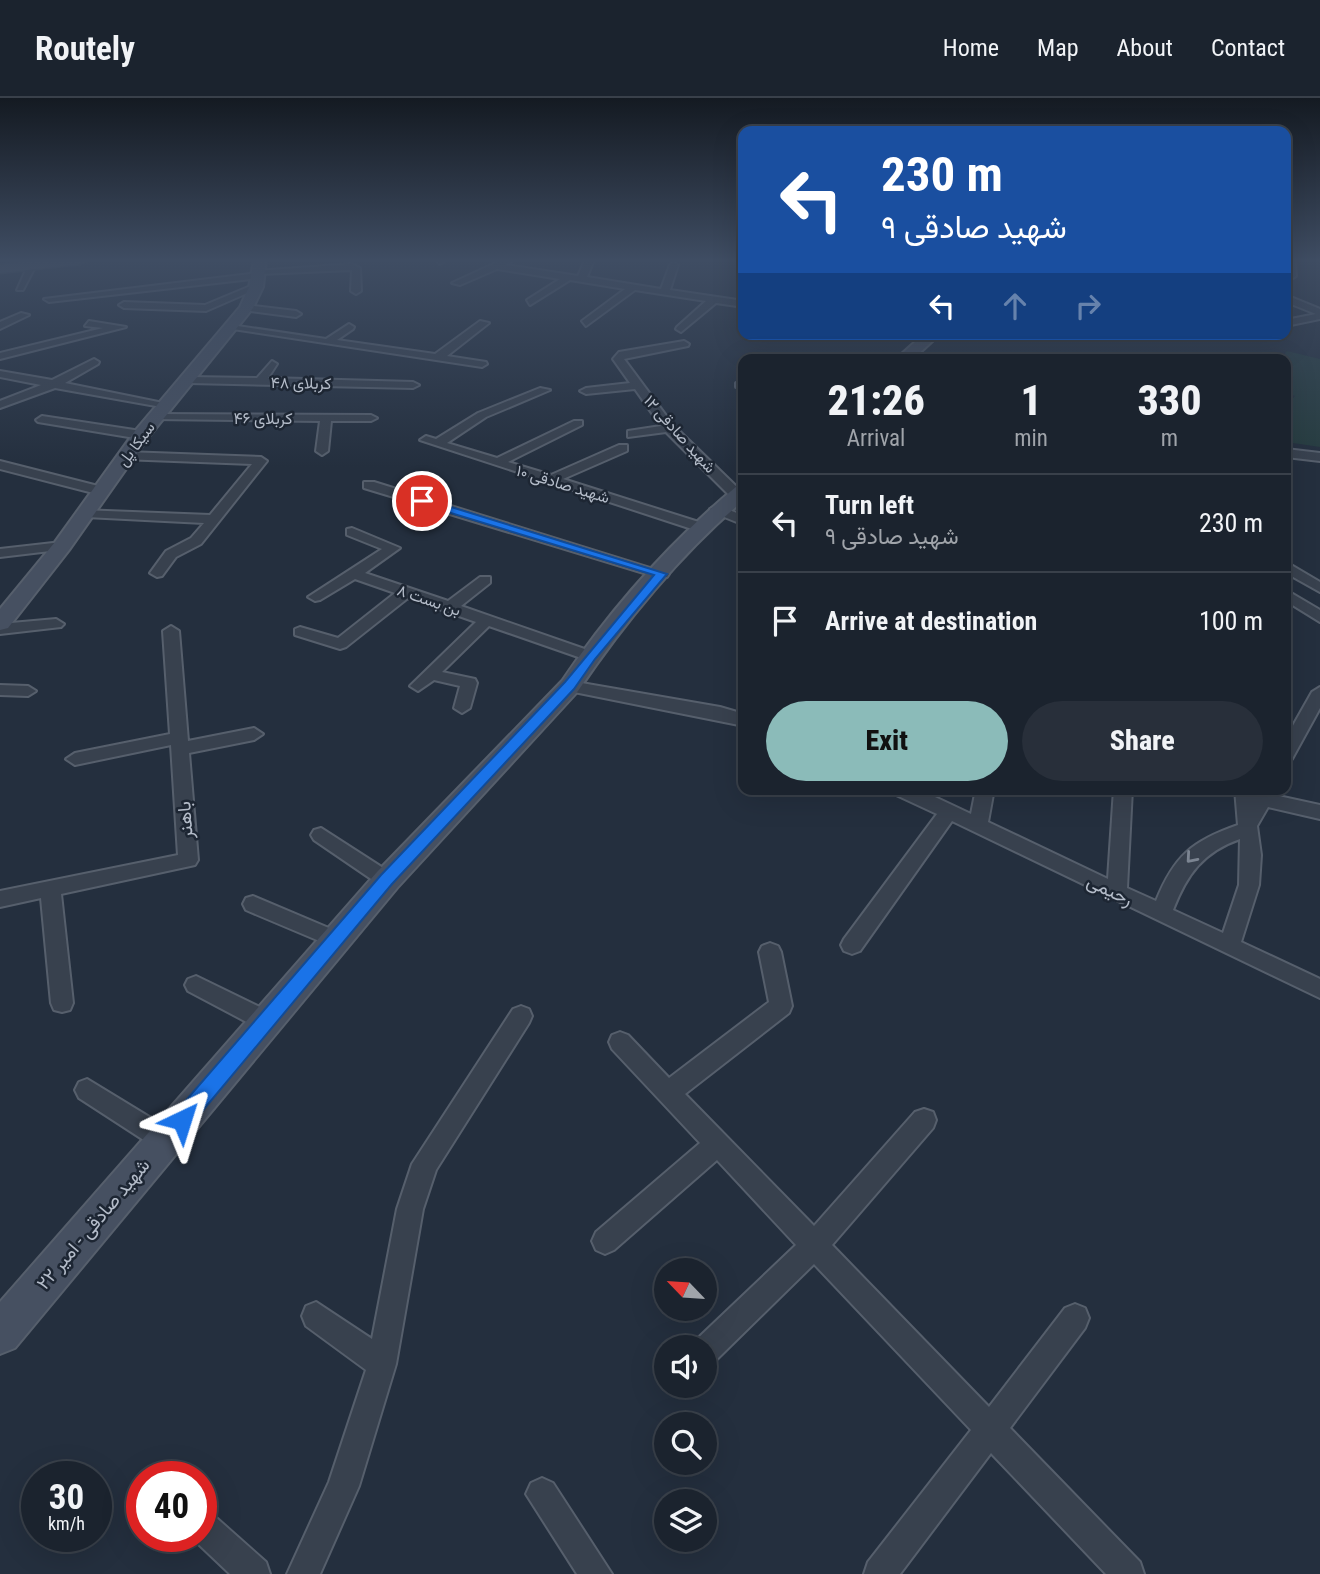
<!DOCTYPE html>
<meta charset="utf-8">
<style>
:root{--surface:#1b232e;--page:#282f3a;--text:#f1f3f6;--muted:#a0a4aa;--line:#39404a;--accent:#8bbbb9}
body{margin:0;font-family:"Roboto Condensed",Vazirmatn,sans-serif;background:var(--page);color:var(--text);height:100vh;display:flex;flex-direction:column;font-size:26px;white-space:nowrap}
*{box-sizing:border-box;margin:0}
p{font-size:23px;color:var(--muted)}
.icon{flex:none;width:38px;height:38px;fill:none;stroke:currentColor;stroke-width:2;stroke-linecap:round;stroke-linejoin:round}
.map{position:relative;flex:1;overflow:hidden}
.details{position:absolute;left:738px;top:256px;width:553px;height:441px;display:flex;flex-direction:column;background:var(--surface);border-radius:14px;box-shadow:0 7px 28px #0002,0 0 0 2px var(--line)}
.details>*{flex:none}
.hud{position:absolute;left:738px;top:28px;width:553px;height:214px;border-radius:14px;box-shadow:0 7px 28px #0002,0 0 0 2px var(--line);background:#1a4fa0;color:#fff;overflow:hidden}
.needle{width:46px;rotate:295deg}
.tools{position:absolute;left:654px;top:1160px;display:grid;gap:14px}
.tools a{display:grid;place-items:center;width:63px;height:63px;border-radius:50%;background:var(--surface);box-shadow:0 7px 28px #0002,0 0 0 2px var(--line);font-size:35px}
.speed{position:absolute;left:21px;top:1363px;display:flex;gap:14px;font-size:35px;font-weight:700;text-align:center}
.speed>*{display:grid;place-content:center;width:91px;height:91px;border-radius:50%;background:var(--surface);box-shadow:0 7px 28px #0002,0 0 0 2px var(--line);line-height:1}
.speed small{font-size:18px;font-weight:400}
.speed .limit{border:10px solid #d22;background:#fff;color:#111}
.pin{position:absolute;display:grid;place-items:center;width:60px;height:60px;color:#fff;margin:-30px;border:4px solid #fff;border-radius:50%;box-shadow:0 2px 7px #0007}
.me{position:absolute;width:77px;margin:-38px;rotate:41deg;stroke-linejoin:round;filter:drop-shadow(0 0 5px #0008)}
.turn{display:flex;align-items:center;gap:24px;height:147px;padding:0 28px;font-size:32px}
.turn .icon{width:91px;height:91px;stroke-width:2.5}
.turn b{display:block;font-size:49px;line-height:60px}
.lanes{display:flex;align-items:center;height:66px;padding:0 28px;background:#0003;justify-content:center;gap:35px;direction:ltr}
.lanes .off{opacity:.35}
.eta{display:flex;justify-content:space-evenly;align-items:center;height:119px;text-align:center}
.eta b{font-size:42px;font-weight:800;line-height:49px}
.cta{display:flex;gap:14px;margin-top:auto;padding:14px 28px}
.cta a{flex:1;height:80px;border-radius:42px;background:var(--accent);color:#111;font-size:28px;font-weight:800;line-height:80px;text-align:center}
.cta a+a{background:var(--page);color:var(--text)}
ul{padding:0;list-style:none}
li{display:flex;align-items:center;gap:21px;height:98px;padding:0 28px;border-top:2px solid var(--line)}
li div{flex:1}
li b{display:block;font-size:26px}
li em{font-style:normal}
header{display:flex;align-items:center;gap:42px;box-sizing:border-box;height:98px;padding:0 35px;background:var(--surface);border-bottom:2px solid var(--line)}
header strong{font-size:33px}
nav{display:flex;gap:38px;margin-inline-start:auto;font-size:24px}
.map>svg:first-child{display:block}
</style>
<header>
<strong>Routely</strong>
<nav><a>Home</a><a>Map</a><a>About</a><a>Contact</a></nav>
</header>
<div class="map">
<svg width="1320" height="1476" viewBox="0 0 1320 1476">
<rect width="100%" height="100%" fill="#242f3e"/>
<polygon fill="#263c3f" points="1287,253 1320,261 1320,349 1286,344 1286,307 1295,298 1286,295 1286,261 1281,261"/>
<g fill="none" stroke-linecap="round" stroke-linejoin="round">
<defs>
<g id="street">
<polygon points="435,162 444,162 444,163 440,166"/>
<polygon points="502,162 514,162 506,167 578,178 585,162 594,162 587,179 661,191 670,167 674,164 678,167 670,192 744,203 744,209 716,205 681,234 676,231 677,229 706,203 635,192 586,228 582,223 625,191 570,182 530,207 527,202 560,181 497,171 460,187 452,185"/>
<polygon points="1287,162 1295,162 1296,178 1286,184"/>
<polygon points="29,165 36,167 23,192 17,192"/>
<polygon points="352,166 360,170 361,193 356,196 351,193 352,172 260,176 256,173"/>
<polygon points="258,175 261,180 49,204 44,201"/>
<polygon points="253,187 261,189 206,213 124,210 119,207 124,204 205,207"/>
<polygon points="1286,197 1320,211 1320,221 1286,228 1286,222 1316,216 1286,204"/>
<polygon points="246,207 296,213 301,216 296,219 243,212"/>
<polygon points="21,215 29,217 0,231 0,224"/>
<polygon points="89,223 126,229 0,261 0,255 103,230 85,228"/>
<polygon points="480,223 489,225 447,258 486,264 487,266 482,269 226,230 231,227 326,241 349,226 354,229 353,231 337,242 435,256"/>
<polygon points="759,236 772,236 763,241"/>
<polygon points="908,236 926,236 934,240 929,243"/>
<polygon points="684,243 689,246 688,248 624,261 673,327 742,394 742,400 732,400 666,334 628,339 628,333 661,328 635,291 586,296 580,293 586,290 630,285 613,261 619,254"/>
<polygon points="780,256 784,261 773,261"/>
<polygon points="94,261 99,264 98,266 65,285 173,307 167,310 55,290 0,310 0,303 41,287 0,279 0,273 52,282"/>
<polygon points="272,263 277,266 268,280 413,284 419,287 413,290 189,285 184,282 189,279 257,280"/>
<polygon points="744,281 744,289 736,289 736,285"/>
<polygon points="540,290 550,292 486,319 447,345 497,360 574,323 582,323 582,327 508,364 551,377 619,347 627,347 627,353 563,381 705,426 705,432 695,432 420,342 426,338 436,341 478,315"/>
<polygon points="156,316 371,317 377,320 371,323 331,323 328,353 322,357 316,353 320,323 152,321 152,317"/>
<polygon points="42,318 141,333 147,337 141,341 38,324 36,322"/>
<polygon points="1286,351 1320,355 1320,363 1286,359"/>
<polygon points="126,354 261,359 267,363 201,446 176,459 162,478 157,479 150,475 166,453 191,440 204,425 86,419 81,418 81,412 210,417 252,366 122,361 122,355"/>
<polygon points="0,363 106,390 107,393 101,397 0,371"/>
<polygon points="364,384 374,384 669,476 667,479 657,479 364,390"/>
<polygon points="717,407 744,418 744,427 712,414 710,411"/>
<polygon points="352,430 400,450 365,475 448,503 480,479 490,479 490,485 461,508 596,555 598,558 590,563 584,561 489,528 442,574 475,581 477,585 470,610 462,615 454,610 460,588 434,582 418,593 410,588 476,524 408,500 346,549 340,551 295,537 295,531 300,529 338,540 395,495 355,481 320,502 315,503 308,499 382,451 347,437 347,431"/>
<polygon points="62,444 67,445 67,451 0,459 0,451"/>
<polygon points="1286,464 1320,484 1320,494 1286,475"/>
<polygon points="1286,492 1320,512 1320,524 1286,503"/>
<polygon points="56,521 64,526 61,529 0,536 0,526"/>
<polygon points="171,528 179,533 188,643 254,630 263,636 254,642 189,655 198,762 195,767 61,796 73,905 70,912 62,914 54,912 51,905 41,800 0,809 0,793 178,757 171,647 75,667 66,661 75,655 170,636 163,533"/>
<polygon points="570,583 720,609 744,616 744,628 564,592 562,588"/>
<polygon points="0,587 28,588 36,593 28,598 0,597"/>
<polygon points="1320,589 1320,610 1292,661 1286,663 1286,640 1312,594"/>
<path d="M 892,691 L 918,691 L 971,716 L 976,691 L 994,691 L 988,724 L 1108,781 L 1114,691 L 1132,691 L 1127,790 L 1156,803 C 1174,758 1192,743 1238,727 L 1235,691 L 1253,691 L 1254,699 L 1259,691 L 1277,691 L 1274,697 L 1320,707 L 1320,721 L 1268,709 L 1257,728 L 1261,757 L 1259,787 L 1241,844 L 1320,881 L 1320,900 L 952,723 L 860,853 L 852,856 L 844,853 L 841,847 L 844,841 L 937,716 L 894,696 ZM 1240,741 L 1239,787 L 1223,835 L 1173,812 C 1187,776 1203,754 1240,741 Z"/>
<polygon points="321,730 394,777 397,782 394,787 380,787 314,742 311,737 314,732"/>
<polygon points="253,798 343,836 347,842 343,848 336,850 246,812 243,806 246,800"/>
<polygon points="770,845 778,848 781,854 792,908 789,915 685,996 814,1128 915,1014 924,1011 933,1014 936,1022 933,1030 832,1147 989,1309 1065,1210 1075,1206 1085,1210 1089,1220 1085,1230 1010,1330 1140,1464 1144,1476 1106,1476 991,1355 900,1476 864,1476 868,1464 971,1332 814,1166 715,1263 705,1267 705,1250 692,1250 695,1243 796,1147 717,1062 614,1152 605,1156 596,1152 592,1143 596,1134 700,1045 612,951 609,944 612,937 620,934 628,937 669,980 769,904 759,854 762,848"/>
<polygon points="196,878 274,916 277,923 274,930 266,933 258,930 188,893 185,887 188,881"/>
<polygon points="521,908 529,911 532,918 529,925 436,1072 423,1111 396,1266 359,1388 320,1476 287,1476 329,1384 366,1272 306,1228 302,1218 306,1208 316,1204 372,1241 397,1111 412,1066 513,911"/>
<polygon points="87,981 174,1034 177,1042 174,1050 165,1054 156,1050 79,1000 75,992 79,984"/>
<polygon points="542,1380 553,1385 612,1476 577,1476 526,1396 531,1385"/>
<polygon points="201,1411 212,1416 266,1464 270,1476 230,1476 190,1438 201,1438"/>
</g>
<g id="secondary">
<polygon points="254,162 266,162 263,189 253,210 147,341 69,452 8,530 0,532 0,511 55,444 135,333 240,209 249,189"/>
<polygon points="924,236 940,236 913,261 896,261"/>
<path d="M 744,386 L 744,402 C 682,454 623,526 578,593 L 397,790 L 15,1250 L 0,1256 L 0,1204 L 377,774 L 562,583 C 610,512 671,443 737,388 Z"/>
</g>
<polygon id="primary" points="39,162 88,162 81,166 0,175 0,167"/>
</defs>
<use href="#street" stroke="#565f6c" stroke-width="4"/>
<use href="#secondary" stroke="#565f6c" stroke-width="4"/>
<use href="#primary" stroke="#414a57" stroke-width="3"/>
<use href="#street" fill="#38414e" fill-rule="evenodd"/>
<use href="#secondary" fill="#465061" fill-rule="evenodd"/>
<use href="#primary" fill="#56606e" fill-rule="evenodd"/>
</g>
<defs><path id="oneway-chevron" d="M-2-3.5L2.5 0L-2 3.5" fill="none" stroke-width="1.6" stroke-linecap="round" stroke-linejoin="round" transform="scale(1.75)"/></defs>
<use stroke="#7c8592" href="#oneway-chevron" transform="translate(1191 760) rotate(131)"/>
<linearGradient id="sky" x2="0" y2="1"><stop stop-color="#141a22"/><stop offset="0.44" stop-color="#3f4d63"/><stop offset="1" stop-color="#3f4d63" stop-opacity="0"/></linearGradient>
<rect width="1320" height="369" fill="url(#sky)"/>
<polygon fill="#1a73e8" stroke="#114b97" stroke-width="2" points="422,400 667,476 595,561 574,591 392,786 189,1029 182,1031 175,1029 172,1022 175,1015 381,777 565,584 654,477 418,405 417,403"/>
<g text-anchor="middle" dominant-baseline="central" stroke-width="5" stroke-linejoin="round" paint-order="stroke">
<g font-size="16" fill="#b4bcc9" stroke="#1d2633">
<text transform="translate(301 285) rotate(1)">کربلای ۴۸</text>
<text x="263" y="320">کربلای ۴۶</text>
<text transform="translate(680 336) rotate(48)">شهید صادقی ۱۲</text>
<text transform="translate(136 346) rotate(-53)">سیکا پل</text>
<text transform="translate(563 386) rotate(17)">شهید صادقی ۱۰</text>
<text transform="translate(429 502) rotate(19)">بن بست ۸</text>
</g>
<g font-size="19" fill="#b4bcc9" stroke="#1d2633">
<text transform="translate(185 722) rotate(-94)">باهنر</text>
<text transform="translate(1110 792) rotate(26)">رحیمی</text>
<text transform="translate(93 1126) rotate(-50)">شهید صادقی - امیر ۲۲</text>
</g>
</g>
</svg>
<div class="tools">
<a><svg class="needle" viewBox="-14 -14 28 28"><path d="M0-13l5 13h-10z" fill="#e53935"/><path d="M0 13l5-13h-10z" fill="#a0a4aa"/></svg></a>
<a><svg class="icon" aria-label="sound" viewBox="0 0 24 24"><path d="M4 9h4l5-4v14l-5-4H4zM17 9q2 3 0 6"/></svg></a>
<a><svg class="icon" aria-label="search" viewBox="0 0 24 24"><circle cx="10" cy="10" r="6"/><path d="M15 15l6 6"/></svg></a>
<a><svg class="icon" aria-label="layers" viewBox="0 0 24 24"><path d="M12 4l9 5-9 5-9-5zM3 14l9 5 9-5"/></svg></a>
</div>
<div class="speed"><div>30<small>km/h</small></div><div class="limit">40</div></div>
<div class="pin" style="left:422px;top:403px;background:#d93025"><svg class="icon" aria-label="arrive" viewBox="0 0 24 24"><path d="M6 21V4h12l-3 4 3 4H6"/></svg></div>
<svg class="me" style="left:182px;top:1022px" viewBox="-20 -20 40 40"><path d="M0-17L14 15 0 8-14 15z" fill="#1a73e8" stroke="#fff" stroke-width="4"/></svg>
<div class="hud">
<div class="turn"><svg class="icon" aria-label="left" viewBox="0 0 24 24"><path d="M17 20v-9H6M10 6l-5 5 5 5"/></svg><div><b>230 m</b>شهید صادقی ۹</div></div>
<div class="lanes"><svg class="icon" aria-label="left" viewBox="0 0 24 24"><path d="M17 20v-9H6M10 6l-5 5 5 5"/></svg><svg class="icon off" aria-label="ahead" viewBox="0 0 24 24"><path d="M12 20V5M6 11l6-6 6 6"/></svg><svg class="icon off" aria-label="right" viewBox="0 0 24 24"><path d="M7 20v-9h11M14 6l5 5-5 5"/></svg></div>
</div>
<section class="details">
<div class="eta">
<div><b>21:26</b><p>Arrival</p></div>
<div><b>1</b><p>min</p></div>
<div><b>330</b><p>m</p></div>
</div>
<ul>
<li><svg class="icon" aria-label="left" viewBox="0 0 24 24"><path d="M17 20v-9H6M10 6l-5 5 5 5"/></svg><div><b>Turn left</b><p>شهید صادقی ۹</p></div><em>230 m</em></li>
<li><svg class="icon" aria-label="arrive" viewBox="0 0 24 24"><path d="M6 21V4h12l-3 4 3 4H6"/></svg><div><b>Arrive at destination</b></div><em>100 m</em></li>
</ul>
<div class="cta"><a>Exit</a><a>Share</a></div>
</section>
</div>
